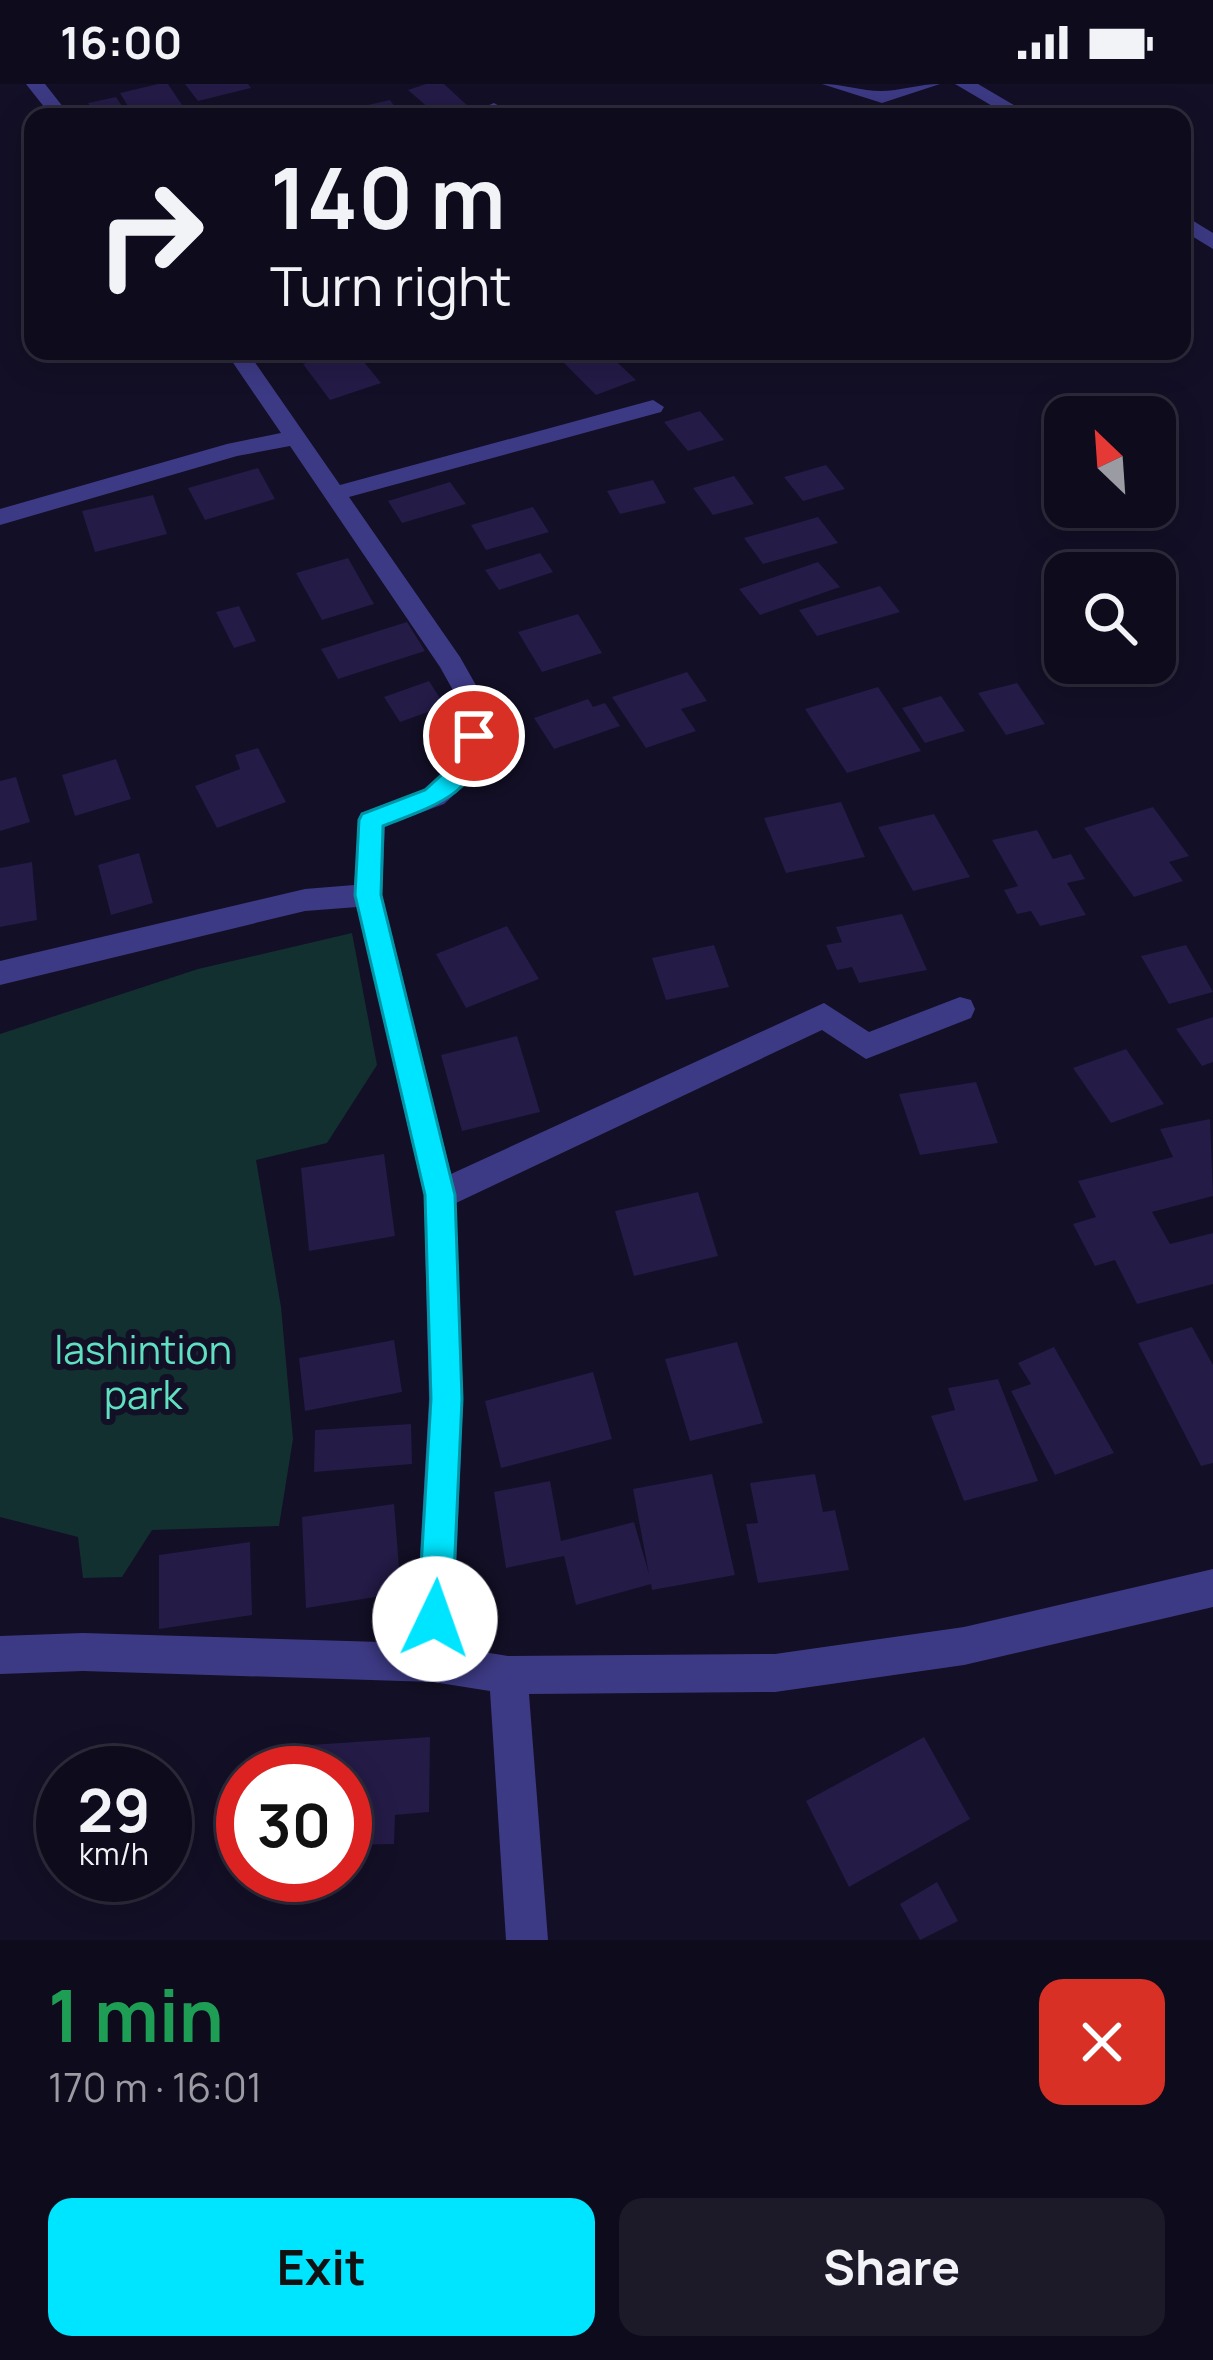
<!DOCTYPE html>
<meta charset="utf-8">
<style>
:root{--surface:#0e0b1c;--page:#1c1929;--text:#f1f3f6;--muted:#9b9ba3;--line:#2e2b3b;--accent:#00e5ff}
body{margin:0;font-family:Manrope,sans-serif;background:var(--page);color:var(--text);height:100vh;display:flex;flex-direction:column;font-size:45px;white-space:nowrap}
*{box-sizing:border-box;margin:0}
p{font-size:39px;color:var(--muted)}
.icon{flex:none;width:66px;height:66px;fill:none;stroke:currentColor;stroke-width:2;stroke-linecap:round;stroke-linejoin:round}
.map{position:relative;height:1856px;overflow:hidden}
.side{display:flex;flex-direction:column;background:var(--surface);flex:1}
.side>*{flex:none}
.hud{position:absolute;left:24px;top:24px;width:1167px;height:252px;border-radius:24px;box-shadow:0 6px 30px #0003,0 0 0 3px var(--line);background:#0e0b1c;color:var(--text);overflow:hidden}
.needle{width:78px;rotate:335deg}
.controls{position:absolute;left:1044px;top:312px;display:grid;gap:24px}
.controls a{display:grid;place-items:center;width:132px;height:132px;border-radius:24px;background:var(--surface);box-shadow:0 6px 30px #0003,0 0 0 3px var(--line);font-size:60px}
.speed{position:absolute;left:36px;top:1662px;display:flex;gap:24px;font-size:60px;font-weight:700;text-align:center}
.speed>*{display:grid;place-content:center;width:156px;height:156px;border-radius:50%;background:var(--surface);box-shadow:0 6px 30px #0003,0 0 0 3px var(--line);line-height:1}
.speed small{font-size:30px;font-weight:400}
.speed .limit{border:18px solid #d22;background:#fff;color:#111}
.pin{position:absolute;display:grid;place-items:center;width:102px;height:102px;color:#fff;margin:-51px;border:6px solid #fff;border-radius:50%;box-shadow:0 3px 12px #0007}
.me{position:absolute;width:132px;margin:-66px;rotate:3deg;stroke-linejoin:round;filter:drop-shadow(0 0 9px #0008)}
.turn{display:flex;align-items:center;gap:42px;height:252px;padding:0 48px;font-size:54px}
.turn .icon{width:156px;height:156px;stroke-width:2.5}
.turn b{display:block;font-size:84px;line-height:102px}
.round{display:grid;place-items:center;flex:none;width:126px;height:126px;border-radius:24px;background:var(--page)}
.overview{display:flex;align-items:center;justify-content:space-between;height:204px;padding:0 48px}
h1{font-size:72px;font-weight:700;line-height:90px;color:#1e9e55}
.cta{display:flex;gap:24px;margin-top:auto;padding:24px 48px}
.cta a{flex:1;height:138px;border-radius:24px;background:var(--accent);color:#111;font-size:48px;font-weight:700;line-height:138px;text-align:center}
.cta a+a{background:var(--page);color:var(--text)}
.status{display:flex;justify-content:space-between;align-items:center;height:84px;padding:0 60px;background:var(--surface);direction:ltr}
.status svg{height:33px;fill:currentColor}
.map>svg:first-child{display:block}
</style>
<div class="status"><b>16:00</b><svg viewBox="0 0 49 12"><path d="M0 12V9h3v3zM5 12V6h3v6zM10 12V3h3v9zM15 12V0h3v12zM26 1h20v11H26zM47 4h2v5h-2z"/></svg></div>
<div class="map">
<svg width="1213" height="1856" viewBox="0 0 1213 1856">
<rect width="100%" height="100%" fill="#130f26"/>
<polygon fill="#12302f" points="352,849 377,981 327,1059 256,1076 281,1223 293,1355 279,1442 152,1446 122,1493 83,1494 78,1453 0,1433 0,950 198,885"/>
<g fill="#241b47">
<polygon points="158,0 168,0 182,21 134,32 120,9"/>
<polygon points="185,0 248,0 251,4 198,17"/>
<polygon points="426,0 444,0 469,23 438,32 408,6"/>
<polygon points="116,13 129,33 96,33 88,19"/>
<polygon points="390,16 402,33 356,33 350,25"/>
<polygon points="344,267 355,267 381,299 330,316 303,280"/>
<polygon points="559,267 605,267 636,296 596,311 554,269"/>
<polygon points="700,327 724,356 688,367 664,338"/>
<polygon points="826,381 845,405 803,417 784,393"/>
<polygon points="258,384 275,415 205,436 188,404"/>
<polygon points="734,392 754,420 713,431 693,404"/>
<polygon points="653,396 666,419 620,430 607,407"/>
<polygon points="450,398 466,420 402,439 388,417"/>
<polygon points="153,411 167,450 95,468 82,427"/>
<polygon points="533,423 549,448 486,466 471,441"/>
<polygon points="818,433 838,459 763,480 744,454"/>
<polygon points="540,469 553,488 499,506 485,486"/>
<polygon points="348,474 374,520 322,536 296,489"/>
<polygon points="818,478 840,503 760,531 739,505"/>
<polygon points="880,502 900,528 817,552 799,526"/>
<polygon points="239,522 256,557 234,564 216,528"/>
<polygon points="578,530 602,569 542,588 518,548"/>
<polygon points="407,538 425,567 338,595 321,565"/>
<polygon points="687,588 707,617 681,625 696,647 646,664 612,613"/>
<polygon points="429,597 445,622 400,638 384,613"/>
<polygon points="1017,599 1045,640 1006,651 978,609"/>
<polygon points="878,603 921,667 847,689 805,625"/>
<polygon points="941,612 965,647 925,659 902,624"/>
<polygon points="588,615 593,623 605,619 620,642 554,665 534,634"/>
<polygon points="258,664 286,718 217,744 195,702 240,685 235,671"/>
<polygon points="116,675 131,715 75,732 62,691"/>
<polygon points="16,693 30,738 0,747 0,697"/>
<polygon points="841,718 865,773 786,789 764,734"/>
<polygon points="1153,723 1189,772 1169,778 1183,797 1134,813 1084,744"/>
<polygon points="934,730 970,793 913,807 878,743"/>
<polygon points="1037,746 1053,775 1071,770 1085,795 1067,799 1086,831 1040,842 1031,827 1017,830 1004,806 1018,802 992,756"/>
<polygon points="139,769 153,819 111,831 98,781"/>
<polygon points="32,778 37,836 0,843 0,784"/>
<polygon points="902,830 927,886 859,899 852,883 837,886 826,861 842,858 836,843"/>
<polygon points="507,842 539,895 466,924 436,870"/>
<polygon points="714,861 729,903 666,916 652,874"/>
<polygon points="1186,861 1213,908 1169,920 1141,872"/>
<polygon points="1213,933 1213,978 1202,982 1176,945"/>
<polygon points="517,952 540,1028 462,1047 441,971"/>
<polygon points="1126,965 1164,1020 1111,1039 1073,984"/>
<polygon points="976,998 998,1059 920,1071 899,1010"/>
<polygon points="1210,1035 1213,1112 1152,1128 1170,1160 1213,1149 1213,1200 1137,1220 1115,1176 1095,1182 1073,1140 1096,1133 1078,1097 1173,1073 1160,1045"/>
<polygon points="384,1070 395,1152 309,1167 301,1084"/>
<polygon points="698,1108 718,1172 634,1192 615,1127"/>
<polygon points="1192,1243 1213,1281 1213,1379 1201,1382 1138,1259"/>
<polygon points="394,1256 402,1308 305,1327 299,1274"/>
<polygon points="737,1258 763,1339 690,1357 665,1275"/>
<polygon points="1054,1263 1114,1369 1055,1391 1011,1307 1031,1300 1018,1279"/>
<polygon points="593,1288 612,1355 501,1384 485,1317"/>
<polygon points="998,1295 1038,1397 964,1417 931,1332 955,1326 948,1304"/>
<polygon points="411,1340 412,1380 314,1388 315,1346"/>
<polygon points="712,1390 735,1491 652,1506 651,1500 576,1521 564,1472 506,1484 494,1408 550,1397 561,1457 634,1438 649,1490 633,1405"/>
<polygon points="815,1390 823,1428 835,1426 849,1486 758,1499 746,1440 758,1439 750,1399"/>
<polygon points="394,1420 401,1509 306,1524 302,1433"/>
<polygon points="250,1458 252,1531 159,1545 159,1471"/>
<polygon points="430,1653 429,1728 395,1731 394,1760 345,1761 345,1689 304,1689 310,1661"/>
<polygon points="924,1653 970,1735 849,1803 806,1717"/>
<polygon points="937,1798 958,1837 920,1856 900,1820"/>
</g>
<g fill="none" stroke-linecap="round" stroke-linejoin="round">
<path fill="#3d3a85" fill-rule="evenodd" d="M 494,19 L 501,23 C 489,33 476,33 461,33 Z"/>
<g fill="#3d3a85" fill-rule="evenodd">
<polygon points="26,0 45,0 71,33 52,33"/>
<path d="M 822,0 C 842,0 862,7 881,7 C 899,7 920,0 940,0 L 882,19 Z"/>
<polygon points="955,0 978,0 1034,33 1011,33"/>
<polygon points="1182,130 1213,149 1213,165 1182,146"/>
<polygon points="225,267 247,267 340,401 653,316 664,323 661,328 349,413 460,573 490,626 481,686 444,720 385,742 382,811 451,1090 824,919 869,948 960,913 971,916 975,925 971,934 866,975 822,946 456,1119 463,1315 453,1563 508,1572 775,1570 964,1543 1213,1485 1213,1523 964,1581 775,1608 529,1610 548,1856 506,1856 490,1607 433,1598 83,1587 0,1590 0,1552 83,1549 415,1559 429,1315 424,1111 357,823 305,827 0,901 0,877 305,805 354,801 361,729 424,706 458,675 464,626 440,583 290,362 237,372 0,441 0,425 227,360 281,349"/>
</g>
</g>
<path fill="#00e5ff" stroke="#0095a6" stroke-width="3" d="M 474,644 L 486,652 C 480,710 431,723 383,742 L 381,811 L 455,1111 L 462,1315 L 452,1535 L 447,1547 L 435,1552 L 423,1547 L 418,1535 L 431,1315 L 425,1111 L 355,811 L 359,736 L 362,730 L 425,706 L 459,675 L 462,652 Z"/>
<g text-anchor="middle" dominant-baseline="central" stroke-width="12" stroke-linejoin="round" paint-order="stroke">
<g font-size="39" fill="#5fe0c0" stroke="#130f26">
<text x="143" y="1265">lashintion<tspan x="143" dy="45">park</tspan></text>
</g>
</g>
</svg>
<div class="controls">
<a><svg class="needle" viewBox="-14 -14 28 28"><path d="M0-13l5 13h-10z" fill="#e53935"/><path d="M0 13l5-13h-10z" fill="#9b9ba3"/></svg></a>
<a><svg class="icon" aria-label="search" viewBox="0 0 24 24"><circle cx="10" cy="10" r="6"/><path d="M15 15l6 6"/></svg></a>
</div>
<div class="speed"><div>29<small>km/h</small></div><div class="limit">30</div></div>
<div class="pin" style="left:474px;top:652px;background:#d93025"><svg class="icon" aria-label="arrive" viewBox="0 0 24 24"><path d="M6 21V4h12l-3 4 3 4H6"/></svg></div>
<svg class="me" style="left:435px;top:1535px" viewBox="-20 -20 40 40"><circle r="19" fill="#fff"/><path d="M0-13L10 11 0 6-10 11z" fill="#00e5ff"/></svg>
<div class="hud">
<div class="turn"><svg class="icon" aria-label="right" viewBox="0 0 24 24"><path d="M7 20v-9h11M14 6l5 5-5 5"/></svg><div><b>140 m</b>Turn right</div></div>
</div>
</div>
<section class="side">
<div class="overview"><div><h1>1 min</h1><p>170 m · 16:01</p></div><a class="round" style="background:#d93025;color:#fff"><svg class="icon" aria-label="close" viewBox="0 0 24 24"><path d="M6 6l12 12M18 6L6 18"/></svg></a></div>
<div class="cta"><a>Exit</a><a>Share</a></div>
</section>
